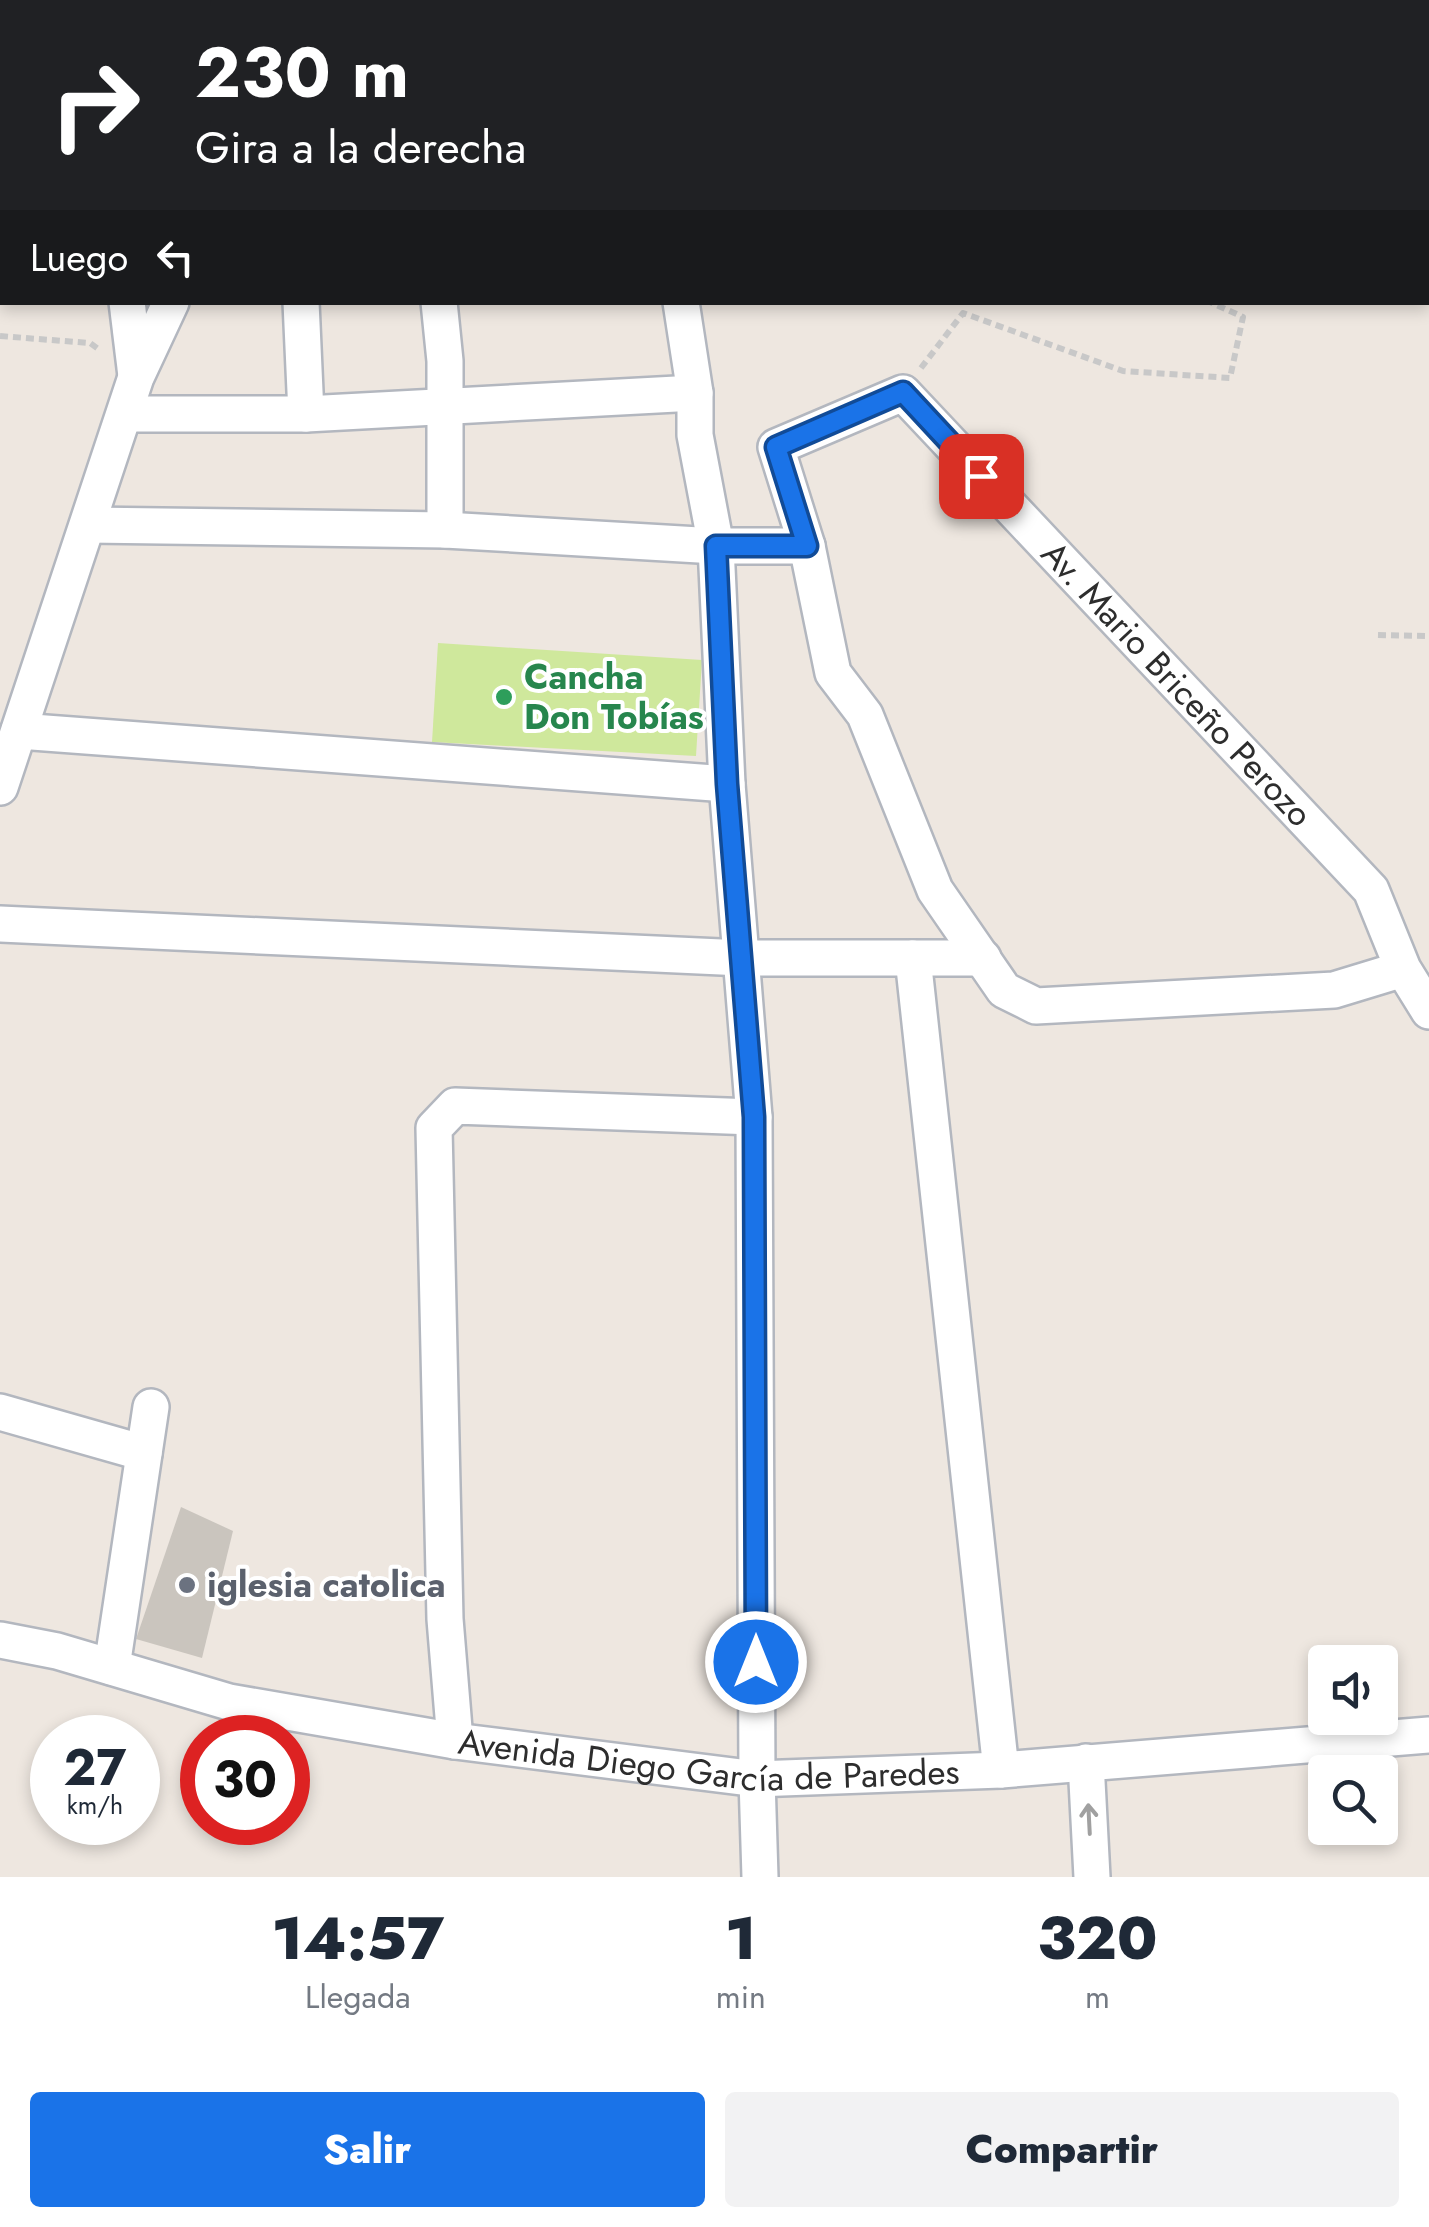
<!DOCTYPE html>
<html lang="es">
<meta charset="utf-8">
<style>
:root{--surface:#fff;--page:#f2f2f3;--text:#1f2937;--muted:#747a83;--accent:#1a73e8}
body{margin:0;font-family:Jost,sans-serif;background:var(--page);color:var(--text);height:100vh;display:flex;flex-direction:column;font-size:38px;white-space:nowrap}
*{box-sizing:border-box;margin:0}
p{font-size:32px;color:var(--muted)}
.icon{flex:none;width:55px;height:55px;fill:none;stroke:currentColor;stroke-width:2;stroke-linecap:round;stroke-linejoin:round}
.map{position:relative;height:1877px;overflow:hidden}
.side{display:flex;flex-direction:column;background:var(--surface);flex:1}
.side>*{flex:none}
.banner{position:absolute;left:0px;top:0px;width:1430px;height:305px;box-shadow:0 5px 15px #0003;background:#202124;color:#fff;overflow:hidden}
.controls{position:absolute;left:1308px;top:1645px;display:grid;gap:20px}
.controls a{display:grid;place-items:center;width:90px;height:90px;border-radius:10px;background:var(--surface);box-shadow:0 5px 15px #0003;font-size:50px}
.speed{position:absolute;left:30px;top:1715px;display:flex;gap:20px;font-size:50px;font-weight:700;text-align:center}
.speed>*{display:grid;place-content:center;width:130px;height:130px;border-radius:50%;background:var(--surface);box-shadow:0 5px 15px #0003;line-height:1}
.speed small{font-size:25px;font-weight:400}
.speed .limit{border:15px solid #d22;background:#fff;color:#111}
.pin{position:absolute;display:grid;place-items:center;width:85px;height:85px;color:#fff;margin:-42px;border-radius:20px;box-shadow:0 5px 15px #0006}
.me{position:absolute;width:110px;margin:-55px;rotate:0deg;stroke-linejoin:round;filter:drop-shadow(0 0 8px #0008)}
.turn{display:flex;align-items:center;gap:35px;height:210px;padding:0 30px;font-size:45px}
.turn .icon{width:130px;height:130px;stroke-width:2.5}
.turn b{display:block;font-size:70px;line-height:85px}
.then{display:flex;align-items:center;height:95px;padding:0 30px;background:#0003;gap:20px;font-size:38px}
.eta{display:flex;justify-content:space-evenly;align-items:center;height:170px;text-align:center}
.eta b{font-size:60px;font-weight:800;line-height:70px}
.cta{display:flex;gap:20px;margin-top:auto;padding:20px 30px}
.cta a{flex:1;height:115px;border-radius:10px;background:var(--accent);color:#fff;font-size:40px;font-weight:800;line-height:115px;text-align:center}
.cta a+a{background:var(--page);color:var(--text)}
.map>svg:first-child{display:block}
</style>
<div class="map">
<svg width="1429" height="1877" viewBox="0 0 1429 1877">
<rect width="100%" height="100%" fill="#eee7e0"/>
<polygon fill="#cfe89c" points="438,643 702,660 696,756 432,742"/>
<polygon fill="#cac5be" points="181,1507 233,1531 202,1658 136,1639"/>
<g fill="none" stroke-linecap="round" stroke-linejoin="round">
<defs>
<g id="minor">
<polyline points="409,0 409,2"/>
<polyline points="551,0 552,2"/>
<polyline points="0,52 2,55"/>
<polyline points="127,302 136,376"/>
<polyline points="301,302 306,414"/>
<polyline points="439,302 445,361 445,530"/>
<polyline points="681,302 695,393 695,435 716,546 727,784 754,1117 757,1779 760,1877"/>
<polyline points="125,414 306,414 695,393"/>
<polyline points="88,525 445,530 716,546 807,546"/>
<polyline points="19,731 727,784"/>
<polyline points="0,787 136,377 171,302"/>
<polyline points="0,924 743,958 983,958"/>
<polyline points="913,958 1001,1770"/>
<path id="s1" d="M 1403,969 L 1334,990 L 1036,1006 L 1004,990 L 935,890 L 865,715 L 833,673 L 807,546 L 776,447 L 903,393 L 1371,890 L 1403,969 L 1429,1011"/>
<polyline points="0,1412 144,1453"/>
<path id="s2" d="M 0,1640 L 57,1651 L 229,1702 L 455,1741 L 757,1779 L 1001,1770 L 1429,1735"/>
<polyline points="112,1667 151,1407"/>
<polyline points="455,1741 445,1619 434,1128 455,1106 754,1117"/>
<polyline points="1086,1762 1092,1877"/>
</g>
</defs>
<use href="#minor" stroke="#b3b7bf" stroke-width="40"/>
<g stroke="#c8c8c8" stroke-width="6" stroke-dasharray="8 5" stroke-linecap="butt">
<polyline points="1246,2 1246,0"/>
<polyline points="0,336 90,343 101,351"/>
<polyline points="921,368 963,313 1123,371 1230,378 1243,317 1210,302"/>
<polyline points="1378,635 1429,636"/>
</g>
<use href="#minor" stroke="#fff" stroke-width="35"/>
</g>
<defs><path id="oneway-shaft" d="M-6 0H5M1.5-3L5.5 0L1.5 3" fill="none" stroke-width="1.6" stroke-linecap="round" stroke-linejoin="round" transform="scale(2.5)"/></defs>
<use stroke="#a0a0a0" href="#oneway-shaft" transform="translate(1089 1819) rotate(-93)"/>
<g fill="none" stroke-linecap="round" stroke-linejoin="round">
<defs>
<polyline id="route" points="756,1662 754,1117 727,784 716,546 807,546 776,447 903,392 981,476"/>
</defs>
<use href="#route" stroke="#114b97" stroke-width="25"/>
<use href="#route" stroke="#1a73e8" stroke-width="18"/>
</g>
<circle fill="#2e9e5b" stroke="#fff" stroke-width="4" cx="504" cy="697" r="10"/>
<circle fill="#6b7280" stroke="#fff" stroke-width="4" cx="187" cy="1585" r="10"/>
<g text-anchor="middle" dominant-baseline="central" stroke-width="8" stroke-linejoin="round" paint-order="stroke">
<g font-size="35" font-weight="bold" fill="#27864d" stroke="#fff" text-anchor="start">
<text x="524" y="677">Cancha<tspan x="524" dy="40">Don Tobías</tspan></text>
</g>
<g font-size="35" fill="#2d2d2d" stroke="#fff">
<text stroke="none"><textPath href="#s1" startOffset="1540">Av. Mario Briceño Perozo</textPath></text>
<text stroke="none"><textPath href="#s2" startOffset="722">Avenida Diego García de Paredes</textPath></text>
</g>
<g font-size="35" font-weight="bold" fill="#5b616d" stroke="#fff" text-anchor="start">
<text x="207" y="1585">iglesia catolica</text>
</g>
</g>
</svg>
<div class="controls">
<a><svg class="icon" aria-label="sound" viewBox="0 0 24 24"><path d="M4 9h4l5-4v14l-5-4H4zM17 9q2 3 0 6"/></svg></a>
<a><svg class="icon" aria-label="search" viewBox="0 0 24 24"><circle cx="10" cy="10" r="6"/><path d="M15 15l6 6"/></svg></a>
</div>
<div class="speed"><div>27<small>km/h</small></div><div class="limit">30</div></div>
<div class="pin" style="left:981px;top:476px;background:#d93025"><svg class="icon" aria-label="arrive" viewBox="0 0 24 24"><path d="M6 21V4h12l-3 4 3 4H6"/></svg></div>
<svg class="me" style="left:756px;top:1662px" viewBox="-20 -20 40 40"><circle r="17" fill="#1a73e8" stroke="#fff" stroke-width="3"/><path d="M0-11L8 9 0 5-8 9z" fill="#fff"/></svg>
<div class="banner">
<div class="turn"><svg class="icon" aria-label="right" viewBox="0 0 24 24"><path d="M7 20v-9h11M14 6l5 5-5 5"/></svg><div><b>230 m</b>Gira a la derecha</div></div>
<div class="then">Luego<svg class="icon" aria-label="left" viewBox="0 0 24 24"><path d="M17 20v-9H6M10 6l-5 5 5 5"/></svg></div>
</div>
</div>
<section class="side">
<div class="eta">
<div><b>14:57</b><p>Llegada</p></div>
<div><b>1</b><p>min</p></div>
<div><b>320</b><p>m</p></div>
</div>
<div class="cta"><a>Salir</a><a>Compartir</a></div>
</section>
